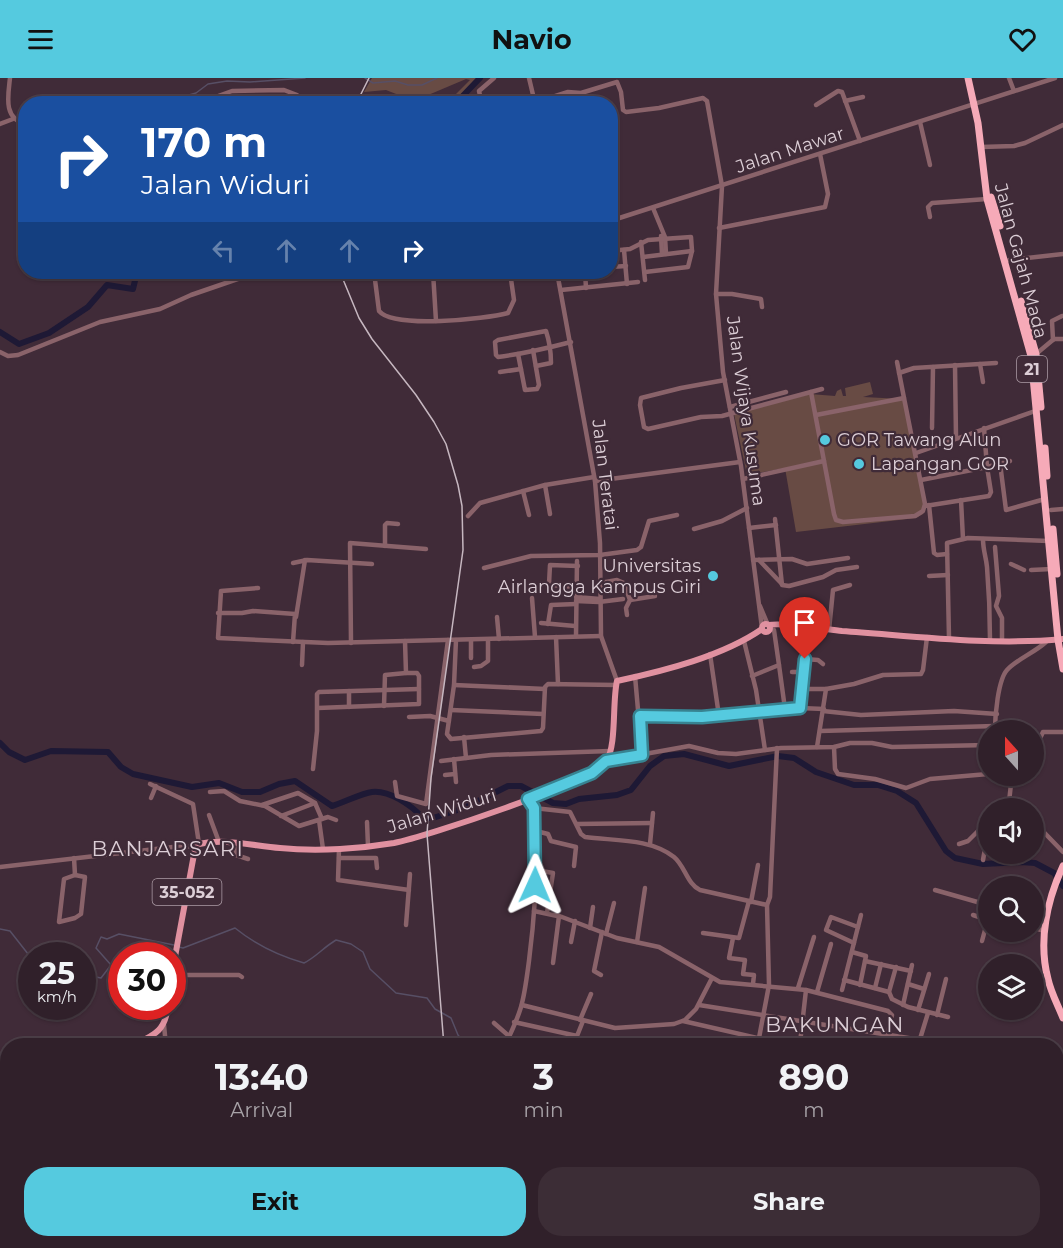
<!DOCTYPE html>
<style>
:root{--surface:#30202a;--page:#3c2d36;--text:#f1f3f6;--muted:#a8a3a8;--line:#4b3e47;--accent:#55cadf}
body{margin:0;font-family:Montserrat,sans-serif;background:var(--page);color:var(--text);height:100vh;display:flex;flex-direction:column;font-size:22px;white-space:nowrap}
*{box-sizing:border-box;margin:0}
p{font-size:20px;color:var(--muted)}
.icon{flex:none;width:33px;height:33px;fill:none;stroke:currentColor;stroke-width:2;stroke-linecap:round;stroke-linejoin:round}
.map{position:relative;flex:1;overflow:hidden}
.side{position:absolute;left:0px;top:960px;width:1064px;height:210px;display:flex;flex-direction:column;background:var(--surface);border-radius:24px 24px 0 0;box-shadow:0 2px 4px #0004,0 0 0 2px var(--line)}
.side>*{flex:none}
.hud{position:absolute;left:18px;top:18px;width:600px;height:183px;border-radius:24px;box-shadow:0 2px 4px #0004,0 0 0 2px var(--line);background:#1a4fa0;color:#fff;overflow:hidden}
.needle{width:39px;rotate:339deg}
.buttons{position:absolute;left:978px;top:642px;display:grid;gap:12px}
.buttons a{display:grid;place-items:center;width:66px;height:66px;border-radius:50%;background:var(--surface);box-shadow:0 2px 4px #0004,0 0 0 2px var(--line);font-size:30px}
.speed{position:absolute;left:18px;top:864px;display:flex;gap:12px;font-size:30px;font-weight:700;text-align:center}
.speed>*{display:grid;place-content:center;width:78px;height:78px;border-radius:50%;background:var(--surface);box-shadow:0 2px 4px #0004,0 0 0 2px var(--line);line-height:1}
.speed small{font-size:15px;font-weight:400}
.speed .limit{border:9px solid #d22;background:#fff;color:#111}
.pin{position:absolute;display:grid;place-items:center;width:51px;height:51px;color:#fff;margin:-62px -26px;border-radius:50% 50% 50% 0;rotate:-45deg;box-shadow:0 0 6px #0007}
.pin .icon{rotate:45deg}
.me{position:absolute;width:66px;margin:-33px;rotate:1deg;stroke-linejoin:round;filter:drop-shadow(0 0 4px #0008)}
.turn{display:flex;align-items:center;gap:21px;height:126px;padding:0 24px;font-size:27px}
.turn .icon{width:78px;height:78px;stroke-width:2.5}
.turn b{display:block;font-size:42px;line-height:51px}
.lanes{display:flex;align-items:center;height:57px;padding:0 24px;background:#0003;justify-content:center;gap:30px;direction:ltr}
.lanes .off{opacity:.35}
.eta{display:flex;justify-content:space-evenly;align-items:center;height:102px;text-align:center}
.eta b{font-size:36px;font-weight:700;line-height:42px}
.button{display:flex;gap:12px;margin-top:auto;padding:12px 24px}
.button a{flex:1;height:69px;border-radius:24px;background:var(--accent);color:#111;font-size:24px;font-weight:700;line-height:69px;text-align:center}
.button a+a{background:var(--page);color:var(--text)}
header{display:flex;justify-content:space-between;align-items:center;height:78px;padding:0 24px;background:var(--accent);color:#111;font-size:27px;font-weight:700}
.map>svg:first-child{display:block}
</style>
<header><svg class="icon" aria-label="menu" viewBox="0 0 24 24"><path d="M4 6h16M4 12h16M4 18h16"/></svg>Navio<svg class="icon" aria-label="heart" viewBox="0 0 24 24"><path d="M12 20l-8-8c-3-5 5-10 8-4 3-6 11-1 8 4z"/></svg></header>
<div class="map">
<svg width="1063" height="1170" viewBox="0 0 1063 1170">
<rect width="100%" height="100%" fill="#402b38"/>
<g fill="#684b44">
<polygon points="372,0 480,0 455,25 446,26 470,2 466,1 414,23 386,12 364,14"/>
<polygon points="870,304 873,316 863,319 903,321 924,428 923,436 916,440 796,454 785,390 747,397 734,336 810,316 835,318 837,313 841,311 843,318 846,318 845,310"/>
</g>
<g fill="none" stroke-linecap="round" stroke-linejoin="round">
<g stroke="#574f65" stroke-width="1.5">
<polyline points="365,0 373,5 395,3 408,7 422,7 437,0"/>
<polyline points="157,26 196,15 208,6 227,3 250,4 305,0"/>
<polyline points="0,851 10,853 32,881"/>
<path d="M 179,869 L 183,870 L 235,850 C 256,867 279,878 304,885 C 316,879 324,869 336,862 L 351,866 L 363,874 L 370,891 L 396,915 L 427,920 L 435,931 L 451,940 L 458,957 L 467,968"/>
<polyline points="82,896 101,900 111,887 96,870 101,859 107,861 119,856 174,867"/>
<polyline points="680,968 690,964"/>
</g>
<g stroke="#1e1935" stroke-width="6">
<polyline points="455,26 480,0"/>
<polyline points="0,254 19,266 49,255 88,229 107,207 133,211 137,194"/>
<path d="M 0,665 L 9,674 L 25,682 L 51,673 L 108,674 L 121,689 L 133,696 L 192,709 L 219,705 L 242,714 L 260,714 L 279,706 L 295,703 L 332,728 C 343,725 362,715 372,714 C 389,712 411,727 422,739 L 433,740 L 464,730 L 508,708 L 521,708 L 553,725 L 566,726 L 579,721 L 617,717 L 631,712 L 650,688 L 664,678 L 684,676 L 729,688 L 778,678 L 794,680 L 816,694 L 854,707 L 878,707 L 897,713 L 916,725 L 946,773 L 955,780 L 983,786 L 1021,784 L 1035,785 L 1054,795 L 1063,808"/>
<polyline points="690,964 704,963 724,968"/>
</g>
<g stroke="#8a636a" stroke-width="4.5">
<path d="M 10,0 C 8,18 3,41 26,46"/>
<polyline points="1009,0 1014,13"/>
<polyline points="534,21 543,22 568,14 581,15 617,4 621,14 623,32 626,34 659,30 703,20 707,23 722,108 716,216 723,294 741,388 762,550"/>
<polyline points="845,23 863,19"/>
<polyline points="196,26 232,13 284,12 297,17 300,26"/>
<polyline points="482,26 479,13 494,0"/>
<polyline points="528,26 534,21 529,0"/>
<polyline points="816,27 838,13 842,14 860,63"/>
<polyline points="920,44 930,87"/>
<polyline points="0,46 13,41"/>
<polyline points="981,69 1014,68 1025,65 1063,47"/>
<polyline points="653,130 665,159 666,176"/>
<polyline points="930,139 928,129 932,125 987,121"/>
<polyline points="610,143 1055,0"/>
<polyline points="719,150 825,129 828,116 820,76"/>
<polyline points="661,158 662,176"/>
<polyline points="641,164 645,202"/>
<polyline points="624,172 627,206"/>
<polyline points="610,173 630,171 648,162 691,159 692,173 688,189 645,194"/>
<polyline points="643,179 692,173"/>
<polyline points="1009,182 1063,176"/>
<polyline points="610,189 626,188"/>
<path d="M 374,194 L 379,233 C 394,251 485,241 508,235 L 514,222 L 510,194"/>
<polyline points="433,194 436,243"/>
<polyline points="557,194 595,403 600,465 601,558 617,603"/>
<polyline points="585,194 586,210"/>
<polyline points="561,212 638,204"/>
<polyline points="716,216 732,216 761,221 762,229"/>
<polyline points="1053,262 1052,243 1062,238"/>
<polyline points="0,274 8,278 18,277 100,244 160,231 191,217 255,195 286,198 305,194"/>
<polyline points="518,276 525,312 537,311 539,307 533,272"/>
<polyline points="1036,276 1054,261 1063,261"/>
<polyline points="897,284 904,320"/>
<polyline points="980,286 983,304"/>
<polyline points="955,287 956,360"/>
<path d="M 536,288 L 551,285 C 551,275 549,262 546,253 L 498,262 L 495,264 L 496,277 L 498,279 C 522,276 548,270 571,264"/>
<polyline points="500,294 521,291"/>
<polyline points="899,295 914,290 996,285"/>
<polyline points="725,302 681,310 641,320 640,327 644,349 648,351 701,339 722,338 822,311"/>
<polyline points="811,314 834,436 836,442 843,444 915,438 923,433 925,426 904,320 816,337"/>
<polyline points="730,329 786,314"/>
<polyline points="932,350 933,289"/>
<polyline points="916,375 1038,332"/>
<polyline points="1000,385 1006,432 1045,421"/>
<polyline points="743,401 824,383"/>
<polyline points="921,402 987,389 984,350"/>
<polyline points="595,403 740,384"/>
<polyline points="545,407 550,436"/>
<polyline points="523,413 529,437"/>
<polyline points="961,422 963,461"/>
<polyline points="929,427 934,475 937,477 947,476"/>
<polyline points="925,428 989,418 991,414 987,389 1010,383"/>
<polyline points="1051,432 1063,431"/>
<polyline points="468,438 480,425 545,407 594,399"/>
<polyline points="775,441 782,507 789,508 823,499 836,492 857,489"/>
<polyline points="749,450 776,447"/>
<polyline points="694,451 722,443 747,430"/>
<path d="M 983,461 C 983,472 986,479 987,489 C 989,513 990,538 990,562"/>
<polyline points="385,468 385,447 387,445 398,446"/>
<polyline points="995,469 999,518 996,528 1002,540 1002,563"/>
<polyline points="753,482 792,481 807,486 848,480"/>
<polyline points="759,482 782,506"/>
<polyline points="293,485 307,482 372,486"/>
<polyline points="1011,486 1024,492"/>
<polyline points="484,490 531,478 600,477 637,472 641,469 649,443 677,437"/>
<polyline points="1031,492 1052,491"/>
<polyline points="929,498 948,497"/>
<polyline points="600,505 617,502 624,505 630,522 626,530 627,537"/>
<polyline points="576,509 551,507 549,506 550,487 578,488"/>
<polyline points="258,510 221,513 218,560 328,565 601,558"/>
<polyline points="576,519 600,521"/>
<polyline points="532,520 535,559"/>
<polyline points="630,522 655,518"/>
<polyline points="576,523 599,524 623,521"/>
<polyline points="760,528 768,547"/>
<polyline points="218,535 242,535 253,533 295,536 293,564"/>
<polyline points="296,539 305,482"/>
<polyline points="497,539 499,561"/>
<polyline points="541,545 575,548"/>
<polyline points="548,546 551,527 576,526"/>
<polyline points="829,552 833,512 850,507"/>
<polyline points="576,558 577,483"/>
<polyline points="556,559 558,606"/>
<polyline points="949,560 947,465 968,460 1049,463"/>
<polyline points="456,562 454,607 447,656 451,661 541,653 543,650 545,609 548,606 616,607"/>
<polyline points="744,563 756,612 765,672"/>
<polyline points="351,565 350,465 426,471"/>
<polyline points="710,576 719,638"/>
<polyline points="471,580 471,562"/>
<polyline points="302,587 303,564"/>
<polyline points="779,587 785,631"/>
<polyline points="474,589 481,588 488,583 488,562"/>
<polyline points="792,594 804,594"/>
<polyline points="635,598 642,677"/>
<polyline points="752,598 779,587 774,552"/>
<polyline points="454,607 545,611"/>
<polyline points="802,611 805,581 818,582 823,586"/>
<polyline points="384,628 385,597 406,595"/>
<polyline points="349,629 349,613"/>
<polyline points="318,630 419,626 419,598 417,595 406,595 405,563"/>
<polyline points="800,630 824,631"/>
<polyline points="451,632 543,636"/>
<polyline points="823,633 861,637 954,633 997,636"/>
<polyline points="640,638 702,639 800,630 802,611 826,611"/>
<polyline points="409,639 430,638 449,643"/>
<path d="M 995,652 C 995,638 998,602 1007,592 C 1017,581 1034,575 1046,564"/>
<polyline points="820,653 995,648"/>
<polyline points="464,659 466,680"/>
<polyline points="817,669 826,611 854,606 883,597 921,596 923,592 927,559"/>
<polyline points="834,669 835,691 838,696 875,701 906,710 930,701 988,696"/>
<polyline points="1034,673 1043,654 1063,654"/>
<polyline points="454,681 456,704"/>
<polyline points="441,683 491,677 610,673"/>
<polyline points="606,683 689,668 718,675 736,676 781,670 834,669 850,665 872,665 892,669 988,667"/>
<polyline points="313,691 317,653 317,616 319,614 419,611"/>
<polyline points="445,697 455,696"/>
<polyline points="1009,698 1011,706 1009,724 1018,730"/>
<polyline points="395,704 397,718 426,726 448,562"/>
<polyline points="150,706 193,726 199,766"/>
<polyline points="210,714 224,713 240,723 265,728 299,748 328,739 336,742"/>
<polyline points="151,720 156,708"/>
<polyline points="262,727 298,715 315,725 322,741"/>
<path d="M 534,730 L 570,734 L 581,756 L 585,759 C 614,763 650,760 674,779 C 685,788 687,806 700,812 L 767,827 L 769,907 L 759,960"/>
<polyline points="999,730 1002,725 1009,724"/>
<polyline points="209,737 219,764"/>
<polyline points="281,738 315,725"/>
<polyline points="319,742 323,771"/>
<polyline points="367,744 368,768"/>
<polyline points="1034,744 1063,774"/>
<polyline points="577,746 652,745"/>
<polyline points="536,753 548,756 551,763 576,769 574,788"/>
<polyline points="1034,758 1039,749"/>
<polyline points="235,765 236,777 248,781"/>
<polyline points="650,766 653,735"/>
<polyline points="959,766 968,763 979,752 988,752"/>
<polyline points="339,771 338,802 409,812"/>
<polyline points="74,780 75,797"/>
<polyline points="339,780 376,780 377,790"/>
<polyline points="1022,780 1024,776"/>
<polyline points="983,782 988,754"/>
<polyline points="0,789 173,769 197,768"/>
<polyline points="536,792 553,795 547,835"/>
<polygon points="75,797 85,799 81,836 75,840 59,844 64,801"/>
<polyline points="997,808 997,807"/>
<polyline points="935,812 988,827"/>
<polyline points="751,824 758,787"/>
<polyline points="767,827 770,819 777,670"/>
<polyline points="534,833 562,839 617,860 659,869 720,904 806,912 888,933 892,937 885,968"/>
<polyline points="973,837 988,842"/>
<polyline points="406,847 410,796"/>
<polyline points="590,850 593,829"/>
<polyline points="1034,850 1045,853"/>
<polyline points="703,855 739,860 749,823"/>
<polyline points="606,856 614,825"/>
<polyline points="733,860 729,880 745,882 743,896 754,897 753,906"/>
<polyline points="982,863 988,841"/>
<polyline points="571,864 575,843"/>
<polyline points="637,864 645,810"/>
<polyline points="854,865 826,852 831,839 858,849"/>
<polyline points="852,874 866,878 860,907"/>
<polyline points="865,883 911,893"/>
<polyline points="553,885 559,838"/>
<polyline points="896,889 889,914 892,921 908,929 948,939"/>
<polyline points="172,897 239,897 242,899"/>
<polyline points="601,897 594,893 602,854"/>
<polyline points="844,902 889,914"/>
<polyline points="908,906 924,911"/>
<polyline points="798,910 814,859"/>
<polyline points="875,910 881,886"/>
<polyline points="842,912 861,837"/>
<polyline points="817,914 831,866"/>
<polyline points="522,927 615,950 674,946 685,942 696,931 712,900"/>
<polyline points="699,927 959,968"/>
<polyline points="903,927 912,887"/>
<polyline points="918,932 929,896"/>
<polyline points="937,937 946,901"/>
<polyline points="580,942 591,916"/>
<polyline points="683,943 784,966"/>
<polyline points="514,944 577,958 583,943"/>
<polyline points="494,945 509,958"/>
<polyline points="164,947 166,968"/>
<polyline points="920,961 928,935"/>
<polyline points="800,964 818,967 824,963 859,968"/>
<polyline points="800,965 806,912"/>
<path d="M 505,968 C 511,954 519,939 522,925 C 530,894 547,741 528,721"/>
<polyline points="1056,982 1063,983"/>
<polyline points="1056,1085 1063,1087"/>
<polyline points="335,1162 335,1170"/>
<polyline points="428,1162 428,1170"/>
<polyline points="492,1162 495,1169 515,1170"/>
<polyline points="157,1170 158,1162"/>
<polyline points="469,1170 469,1162"/>
<polyline points="564,1170 567,1166 628,1170"/>
<polyline points="782,1170 784,1162"/>
</g>
<g stroke="#e091a0" stroke-width="6">
<circle cx="766" cy="550" r="4"/>
<path d="M 769,547 C 783,544 824,551 842,553 C 914,558 991,568 1063,561"/>
<path d="M 172,895 L 195,771 L 199,766 C 225,760 254,768 280,770 C 300,772 320,772 340,771 C 358,770 376,768 394,765 C 425,759 591,704 606,684 C 617,668 612,624 617,603 C 664,593 723,578 762,551"/>
<path d="M 132,968 C 154,957 165,954 168,928"/>
<polyline points="0,1034 8,1030"/>
</g>
<g stroke="#f6aab8" stroke-width="7">
<polyline points="968,0 978,45 987,121 1031,278 1058,562 1063,591"/>
<polyline points="991,119 1000,148"/>
<polyline points="1021,223 1036,276 1041,329"/>
<polyline points="1045,370 1047,398"/>
<polyline points="1053,451 1057,496"/>
<path d="M 1063,788 C 1047,822 1038,863 1048,901 C 1051,915 1058,927 1063,940"/>
<polyline points="1056,1053 1063,1006"/>
<polyline points="1056,1063 1061,1049"/>
<polyline points="1023,1170 1023,1162"/>
</g>
<g stroke="#c6b7c0" stroke-width="1.5">
<polyline points="356,26 369,0"/>
<polyline points="340,194 359,240 372,261 416,317 434,344 446,366 458,407 462,428 463,472 431,700 427,756 444,968"/>
<polyline points="451,1162 451,1170"/>
</g>
</g>
<g fill="none" stroke-linecap="round" stroke-linejoin="round">
<defs>
<polyline id="route" points="535,807 534,730 528,721 592,695 606,683 642,677 640,638 702,639 800,630 805,581"/>
</defs>
<use href="#route" stroke="#378391" stroke-width="15"/>
<use href="#route" stroke="#55cadf" stroke-width="10"/>
</g>
<g fill="#55cadf" stroke="#402b38" stroke-width="2">
<circle cx="825" cy="362" r="6"/>
<circle cx="859" cy="386" r="6"/>
<circle cx="713" cy="498" r="6"/>
</g>
<g text-anchor="middle" dominant-baseline="central" stroke-width="4.5" stroke-linejoin="round" paint-order="stroke">
<g fill="#402b38" stroke="#ad9da7" stroke-width="1.5">
<rect x="1017" y="278" width="30" height="26" rx="4.5"/>
<rect x="152.5" y="801" width="69" height="26" rx="4.5"/>
</g>
<g font-size="16" font-weight="bold" fill="#dcced6">
<text x="1032" y="291">21</text>
<text x="187" y="814">35-052</text>
</g>
<g font-size="18" fill="#dcced6" stroke="#402b38">
<text transform="translate(790 72) rotate(-18)">Jalan Mawar</text>
<text transform="translate(1021 183) rotate(75)">Jalan Gajah Mada</text>
<text transform="translate(746 333) rotate(82)">Jalan Wijaya Kusuma</text>
<text transform="translate(605 397) rotate(83)">Jalan Teratai</text>
<text transform="translate(442 733) rotate(-17)">Jalan Widuri</text>
</g>
<g font-size="18" fill="#dcced6" stroke="#402b38" text-anchor="start">
<text x="837" y="362">GOR Tawang Alun</text>
<text x="871" y="386">Lapangan GOR</text>
<text x="701" y="488" text-anchor="end">Universitas<tspan x="701" dy="21">Airlangga Kampus Giri</tspan></text>
</g>
<g font-size="21" letter-spacing="1.5" fill="#dcced6" stroke="#402b38">
<text x="168" y="770">BANJARSARI</text>
<text x="835" y="946">BAKUNGAN</text>
</g>
</g>
</svg>
<div class="buttons">
<a><svg class="needle" viewBox="-14 -14 28 28"><path d="M0-13l5 13h-10z" fill="#e53935"/><path d="M0 13l5-13h-10z" fill="#a8a3a8"/></svg></a>
<a><svg class="icon" aria-label="sound" viewBox="0 0 24 24"><path d="M4 9h4l5-4v14l-5-4H4zM17 9q2 3 0 6"/></svg></a>
<a><svg class="icon" aria-label="search" viewBox="0 0 24 24"><circle cx="10" cy="10" r="6"/><path d="M15 15l6 6"/></svg></a>
<a><svg class="icon" aria-label="layers" viewBox="0 0 24 24"><path d="M12 4l9 5-9 5-9-5zM3 14l9 5 9-5"/></svg></a>
</div>
<div class="speed"><div>25<small>km/h</small></div><div class="limit">30</div></div>
<div class="pin" style="left:805px;top:581px;background:#d93025"><svg class="icon" aria-label="arrive" viewBox="0 0 24 24"><path d="M6 21V4h12l-3 4 3 4H6"/></svg></div>
<svg class="me" style="left:535px;top:807px" viewBox="-20 -20 40 40"><path d="M0-17L14 15 0 8-14 15z" fill="#55cadf" stroke="#fff" stroke-width="4"/></svg>
<div class="hud">
<div class="turn"><svg class="icon" aria-label="right" viewBox="0 0 24 24"><path d="M7 20v-9h11M14 6l5 5-5 5"/></svg><div><b>170 m</b>Jalan Widuri</div></div>
<div class="lanes"><svg class="icon off" aria-label="left" viewBox="0 0 24 24"><path d="M17 20v-9H6M10 6l-5 5 5 5"/></svg><svg class="icon off" aria-label="ahead" viewBox="0 0 24 24"><path d="M12 20V5M6 11l6-6 6 6"/></svg><svg class="icon off" aria-label="ahead" viewBox="0 0 24 24"><path d="M12 20V5M6 11l6-6 6 6"/></svg><svg class="icon" aria-label="right" viewBox="0 0 24 24"><path d="M7 20v-9h11M14 6l5 5-5 5"/></svg></div>
</div>
<section class="side">
<div class="eta">
<div><b>13:40</b><p>Arrival</p></div>
<div><b>3</b><p>min</p></div>
<div><b>890</b><p>m</p></div>
</div>
<div class="button"><a>Exit</a><a>Share</a></div>
</section>
</div>
